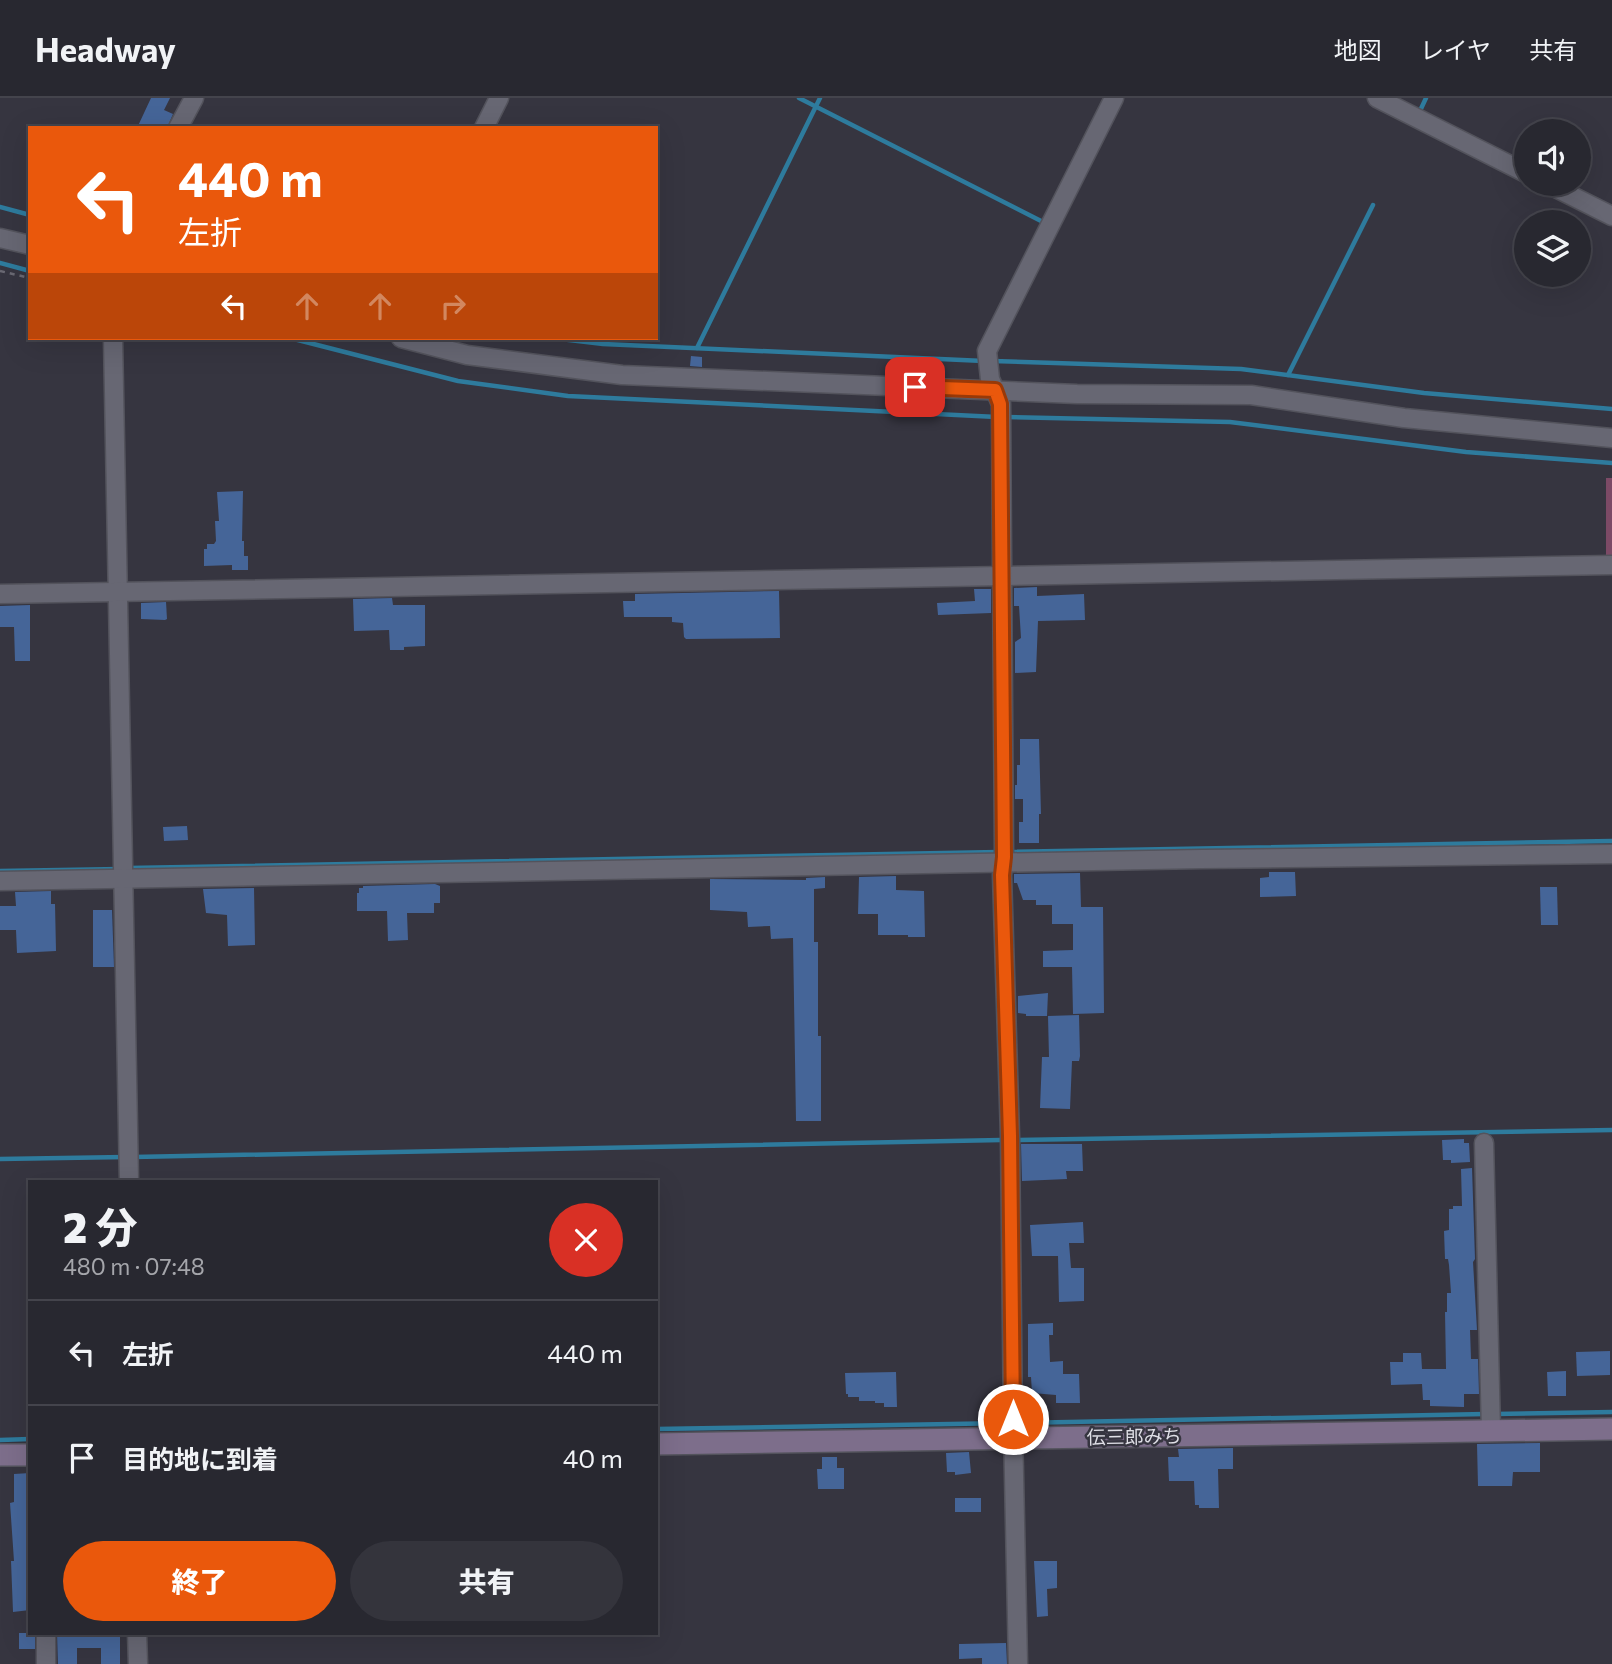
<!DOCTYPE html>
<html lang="ja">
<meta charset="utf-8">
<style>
:root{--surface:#282830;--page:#34343c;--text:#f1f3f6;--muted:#a5a6ab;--line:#44444c;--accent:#ea580c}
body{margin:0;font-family:Commissioner,"Noto Sans JP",sans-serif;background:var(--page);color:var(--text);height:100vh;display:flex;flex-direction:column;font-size:26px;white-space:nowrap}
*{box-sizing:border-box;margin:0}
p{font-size:23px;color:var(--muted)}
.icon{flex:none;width:38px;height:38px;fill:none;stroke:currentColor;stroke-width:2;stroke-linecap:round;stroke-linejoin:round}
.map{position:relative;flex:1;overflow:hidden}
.drawer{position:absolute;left:28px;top:1082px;width:630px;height:455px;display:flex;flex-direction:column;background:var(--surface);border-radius:0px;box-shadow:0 7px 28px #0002,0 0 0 2px var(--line)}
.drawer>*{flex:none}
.top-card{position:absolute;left:28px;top:28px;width:630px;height:214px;border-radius:0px;box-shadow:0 7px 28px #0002,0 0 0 2px var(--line);background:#ea580c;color:#fff;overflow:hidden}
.tools{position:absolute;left:1514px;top:21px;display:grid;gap:14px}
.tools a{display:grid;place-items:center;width:77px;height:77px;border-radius:50%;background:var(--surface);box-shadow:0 7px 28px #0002,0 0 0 2px var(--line);font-size:35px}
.pin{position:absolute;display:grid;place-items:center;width:60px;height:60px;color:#fff;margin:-30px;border-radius:14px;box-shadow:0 4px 10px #0006}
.me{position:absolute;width:77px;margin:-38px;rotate:0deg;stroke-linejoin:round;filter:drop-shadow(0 0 5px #0008)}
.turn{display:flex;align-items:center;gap:24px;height:147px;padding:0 35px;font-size:32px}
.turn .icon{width:91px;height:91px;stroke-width:2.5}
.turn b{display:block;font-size:49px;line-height:60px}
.lanes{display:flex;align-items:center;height:66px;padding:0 35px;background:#0003;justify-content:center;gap:35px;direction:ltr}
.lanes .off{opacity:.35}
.round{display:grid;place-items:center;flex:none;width:74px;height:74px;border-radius:37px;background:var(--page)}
.head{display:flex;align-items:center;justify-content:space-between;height:119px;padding:0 35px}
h1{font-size:42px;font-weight:800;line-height:52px}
.action{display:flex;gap:14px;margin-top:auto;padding:14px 35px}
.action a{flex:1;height:80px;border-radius:42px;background:var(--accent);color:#fff;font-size:28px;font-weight:800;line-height:80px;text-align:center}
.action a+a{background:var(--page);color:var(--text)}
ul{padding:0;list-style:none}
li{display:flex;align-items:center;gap:21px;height:105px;padding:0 35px;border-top:2px solid var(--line)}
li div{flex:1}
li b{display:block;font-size:26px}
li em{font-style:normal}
header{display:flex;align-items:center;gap:42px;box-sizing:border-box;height:98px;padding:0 35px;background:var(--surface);border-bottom:2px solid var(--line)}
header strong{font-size:33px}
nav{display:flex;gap:38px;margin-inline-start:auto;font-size:24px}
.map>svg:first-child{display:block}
</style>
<header>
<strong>Headway</strong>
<nav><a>地図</a><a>レイヤ</a><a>共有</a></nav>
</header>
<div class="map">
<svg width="1612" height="1566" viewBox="0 0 1612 1566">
<rect width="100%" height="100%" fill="#363540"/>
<rect fill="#7c4a66" x="1606" y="380" width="6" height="83"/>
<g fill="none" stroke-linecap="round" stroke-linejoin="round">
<g stroke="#2e7b9d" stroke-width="4.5">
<polyline points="799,0 1043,124"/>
<polyline points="1419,15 1426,0"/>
<polyline points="0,109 30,117"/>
<polyline points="0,165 30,173"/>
<polyline points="290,240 458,283 568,298 997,319"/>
<polyline points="552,240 603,246 984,263"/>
<polyline points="697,250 820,0"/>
<polyline points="993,263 1241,271 1424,295 1612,311"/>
<polyline points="1288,277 1373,107"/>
<polyline points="1005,319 1230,324 1466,354 1612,365"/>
<polyline points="1007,754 1612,743"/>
<polyline points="129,770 999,754"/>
<polyline points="0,773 120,771"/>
<polyline points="1018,1042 1612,1032"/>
<polyline points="134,1059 1001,1042"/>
<polyline points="0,1061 125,1059"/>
<polyline points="1494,1316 1612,1314"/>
<polyline points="1018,1325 1485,1316"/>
<polyline points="656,1331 1009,1325"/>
<polyline points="0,1342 30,1341"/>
</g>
</g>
<g fill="#456598">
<polygon points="151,0 170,0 164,12 173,16 167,30 137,30"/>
<polygon points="691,258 702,259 702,269 690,268"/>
<polygon points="909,267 935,269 934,279 908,278"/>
<polygon points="243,393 242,443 244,443 244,458 248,458 248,472 232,472 232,467 204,468 204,451 207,451 207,446 214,446 216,443 215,423 219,423 217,394"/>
<polygon points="1037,489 1037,498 1084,496 1085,522 1038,523 1036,574 1015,575 1015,544 1021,540 1019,508 1014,508 1014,490"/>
<polygon points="974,491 991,491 991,515 938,517 937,505 975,503"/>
<polygon points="779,493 780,540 686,541 684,539 683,525 672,524 672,519 624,519 623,503 635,503 635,496"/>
<polygon points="392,500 393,507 425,507 425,548 404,549 404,552 390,552 389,532 354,533 353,501"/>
<polygon points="166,504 167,521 165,522 141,521 141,505"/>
<polygon points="30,507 30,563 15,563 14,529 0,529 0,508"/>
<polygon points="1020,641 1039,641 1041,716 1039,716 1039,745 1019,745 1019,724 1023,724 1023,701 1015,701 1015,687 1017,687 1017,667 1020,667"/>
<polygon points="187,728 188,742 164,743 163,729"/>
<polygon points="1269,774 1295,774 1296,798 1260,799 1260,780 1269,779"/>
<polygon points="1080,775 1081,809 1103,809 1104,915 1073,916 1072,869 1043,869 1043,853 1073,852 1073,826 1052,826 1052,807 1036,807 1036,802 1023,802 1017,785 1014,785 1014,776"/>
<polygon points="896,778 896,792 924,793 925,839 908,839 908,837 878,837 878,816 858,816 859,779"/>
<polygon points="825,779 825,790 814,791 814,844 818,844 818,938 821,938 821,1023 796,1023 793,840 771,841 770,828 748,829 747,814 710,812 710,781 806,782 806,780"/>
<polygon points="435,786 440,788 440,805 434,805 434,815 407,815 408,842 388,843 387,813 357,813 357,795 359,795 359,790 363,790 363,788"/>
<polygon points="1540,789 1557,789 1558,827 1541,827"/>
<polygon points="254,790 255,847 228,848 227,817 206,815 203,791"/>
<polygon points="51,793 51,806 55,806 56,853 17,855 16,832 0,832 0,808 16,808 15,794"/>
<polygon points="93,812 112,812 114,869 93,869"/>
<polygon points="1048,895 1047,918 1026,918 1026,916 1018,915 1018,898"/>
<polygon points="1079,917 1080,958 1079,963 1072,963 1070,1011 1040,1010 1042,959 1049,959 1048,918"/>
<polygon points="1464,1041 1464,1045 1469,1045 1470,1064 1451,1065 1451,1062 1443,1062 1442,1042"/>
<polygon points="1021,1046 1082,1046 1083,1073 1066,1073 1067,1081 1022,1083"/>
<polygon points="1472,1070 1475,1161 1473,1164 1477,1232 1470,1232 1471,1261 1478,1261 1479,1296 1464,1296 1464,1309 1430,1308 1430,1302 1423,1302 1422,1286 1391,1287 1390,1264 1403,1264 1403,1255 1421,1255 1422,1271 1446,1271 1445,1214 1447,1214 1447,1195 1451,1195 1449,1167 1448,1161 1445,1161 1444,1133 1449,1132 1449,1111 1453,1111 1453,1108 1462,1108 1461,1071"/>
<polygon points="1083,1124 1084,1145 1069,1145 1071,1170 1084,1170 1084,1203 1059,1204 1058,1158 1032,1158 1030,1127"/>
<polygon points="1053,1225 1053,1237 1049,1237 1050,1264 1063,1263 1063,1276 1079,1276 1080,1305 1056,1305 1056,1297 1032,1295 1031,1279 1028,1279 1028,1226"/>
<polygon points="1610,1253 1610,1277 1577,1278 1576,1254"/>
<polygon points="1566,1273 1566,1298 1548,1298 1547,1274"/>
<polygon points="896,1274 897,1309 884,1309 884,1305 875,1305 875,1303 859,1303 859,1299 848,1299 848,1296 846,1296 845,1275"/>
<polygon points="1540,1345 1540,1374 1513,1374 1512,1388 1478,1388 1477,1346"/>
<polygon points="1233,1350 1233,1371 1218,1371 1219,1410 1199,1410 1199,1407 1195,1407 1194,1383 1169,1383 1168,1359 1179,1359 1178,1351"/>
<polygon points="969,1354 971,1375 955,1377 955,1374 947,1374 946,1355"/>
<polygon points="822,1359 837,1359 837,1370 844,1370 844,1391 818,1391 817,1371 822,1371"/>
<polygon points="30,1375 30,1512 13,1514 11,1463 14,1463 10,1405 14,1404 14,1376"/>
<rect x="955" y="1400" width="26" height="14"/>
<polygon points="1034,1463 1057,1463 1057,1490 1047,1491 1048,1518 1037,1519"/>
<rect x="19" y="1535" width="16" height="16"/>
<polygon points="57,1535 120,1535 120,1566 101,1566 101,1550 77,1550 77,1566 58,1566"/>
<polygon points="1006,1545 1007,1566 982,1566 982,1560 959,1561 959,1546"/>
</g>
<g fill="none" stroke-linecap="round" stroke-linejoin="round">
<defs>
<g id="street">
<polyline points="1377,0 1526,75"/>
<polyline points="178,30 194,0"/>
<polyline points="484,30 499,0"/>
<polyline points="1548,86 1612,118"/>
<polyline points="0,140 30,147"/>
<polyline points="113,240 129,1083"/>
<polyline points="401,240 467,257 622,277 1077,296 1251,297 1404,320 1612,340"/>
<polyline points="0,496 1612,467"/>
<polyline points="0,783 1201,761 1612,756"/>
<polyline points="1484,1045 1491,1333"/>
<polyline points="46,1535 46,1566"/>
<polyline points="137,1535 138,1566"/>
<polyline points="1018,1566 1013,1330 1010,1038 1002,777 1004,759 1001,306 990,281 987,253 1114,0"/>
</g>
<g id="secondary">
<polyline points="656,1346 1612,1331"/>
<polyline points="0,1357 30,1357"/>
</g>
</defs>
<use href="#street" stroke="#53535c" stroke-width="21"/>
<use href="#secondary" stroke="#53535c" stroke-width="24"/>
<polyline stroke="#6a6973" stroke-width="2.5" stroke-dasharray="5 5" stroke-linecap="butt" points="0,173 30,180"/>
<use href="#street" stroke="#676773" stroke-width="18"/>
<use href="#secondary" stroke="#7d6e8b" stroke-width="21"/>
</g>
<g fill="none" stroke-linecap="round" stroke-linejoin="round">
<defs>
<polyline id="route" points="915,289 995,292 1000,306 1004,759 1002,777 1010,1038 1013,1321"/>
</defs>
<use href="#route" stroke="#983908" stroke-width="18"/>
<use href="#route" stroke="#ea580c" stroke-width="12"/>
</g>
<g text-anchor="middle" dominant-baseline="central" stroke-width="5" stroke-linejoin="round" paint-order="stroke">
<g font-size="19" fill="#dfdfe6" stroke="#363540">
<text transform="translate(1134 1338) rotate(-1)">伝三郎みち</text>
</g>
</g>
</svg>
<div class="tools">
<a><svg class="icon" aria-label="sound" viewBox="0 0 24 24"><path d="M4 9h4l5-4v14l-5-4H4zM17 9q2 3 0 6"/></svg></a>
<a><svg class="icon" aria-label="layers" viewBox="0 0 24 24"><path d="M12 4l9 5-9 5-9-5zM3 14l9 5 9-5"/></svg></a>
</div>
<div class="pin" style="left:915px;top:289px;background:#d93025"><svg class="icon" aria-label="arrive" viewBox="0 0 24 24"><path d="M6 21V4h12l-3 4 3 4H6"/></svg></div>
<svg class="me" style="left:1013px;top:1321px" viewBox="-20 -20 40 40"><circle r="17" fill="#ea580c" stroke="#fff" stroke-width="3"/><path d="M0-11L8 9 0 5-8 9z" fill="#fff"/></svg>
<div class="top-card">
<div class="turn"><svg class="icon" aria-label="left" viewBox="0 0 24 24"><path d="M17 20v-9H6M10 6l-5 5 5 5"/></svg><div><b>440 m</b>左折</div></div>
<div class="lanes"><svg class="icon" aria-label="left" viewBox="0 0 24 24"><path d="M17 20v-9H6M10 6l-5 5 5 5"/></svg><svg class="icon off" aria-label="ahead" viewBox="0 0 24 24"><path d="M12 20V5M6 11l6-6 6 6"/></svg><svg class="icon off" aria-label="ahead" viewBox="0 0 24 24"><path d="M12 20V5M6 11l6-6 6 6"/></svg><svg class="icon off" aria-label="right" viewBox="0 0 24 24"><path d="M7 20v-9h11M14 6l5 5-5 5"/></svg></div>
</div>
<section class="drawer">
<div class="head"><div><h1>2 分</h1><p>480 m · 07:48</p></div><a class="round" style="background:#d93025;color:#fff"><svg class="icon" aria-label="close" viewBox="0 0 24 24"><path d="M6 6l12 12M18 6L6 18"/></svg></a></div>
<ul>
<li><svg class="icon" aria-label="left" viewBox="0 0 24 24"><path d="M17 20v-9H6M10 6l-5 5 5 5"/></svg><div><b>左折</b></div><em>440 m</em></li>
<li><svg class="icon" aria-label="arrive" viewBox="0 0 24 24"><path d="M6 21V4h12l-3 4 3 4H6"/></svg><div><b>目的地に到着</b></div><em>40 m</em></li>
</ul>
<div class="action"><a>終了</a><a>共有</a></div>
</section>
</div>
